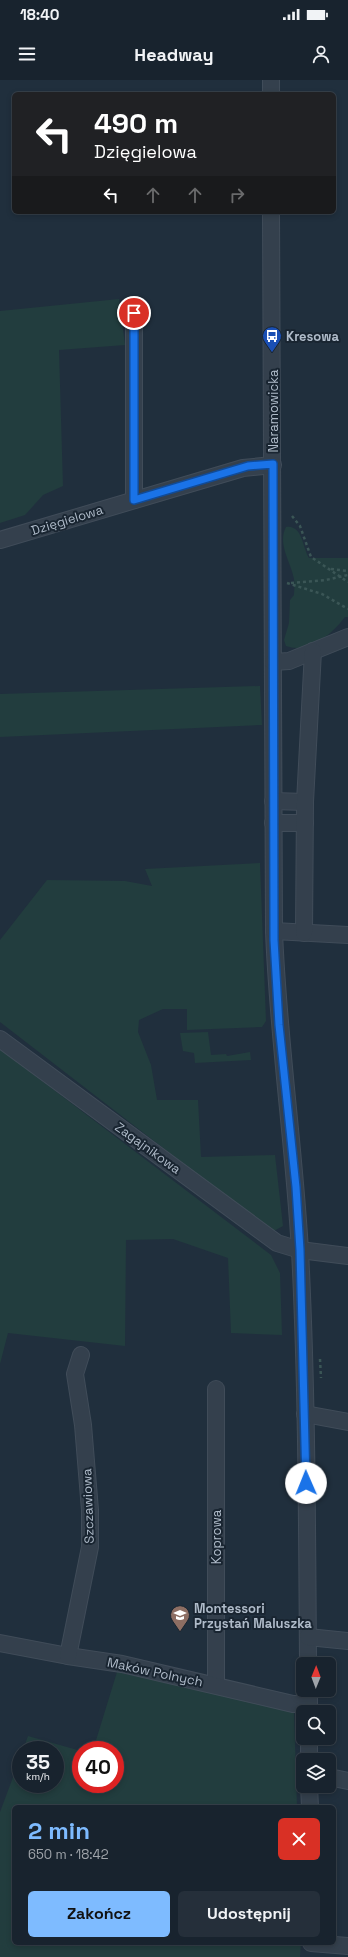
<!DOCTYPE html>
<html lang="pl">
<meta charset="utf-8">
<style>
:root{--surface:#18232e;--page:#252f3a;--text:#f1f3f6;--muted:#9fa4aa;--line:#36404a;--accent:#7ebbff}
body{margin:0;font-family:"Space Grotesk",sans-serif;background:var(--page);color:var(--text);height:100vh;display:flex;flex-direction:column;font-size:15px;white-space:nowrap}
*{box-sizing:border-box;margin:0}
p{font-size:13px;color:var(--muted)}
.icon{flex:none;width:22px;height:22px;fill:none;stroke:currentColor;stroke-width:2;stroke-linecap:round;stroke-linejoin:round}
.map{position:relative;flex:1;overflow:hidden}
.side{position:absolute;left:12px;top:1725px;width:324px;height:140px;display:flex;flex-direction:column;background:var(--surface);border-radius:6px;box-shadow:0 2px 6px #0003,0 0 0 1px var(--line)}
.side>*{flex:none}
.top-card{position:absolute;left:12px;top:12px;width:324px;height:122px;border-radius:6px;box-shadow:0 2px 6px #0003,0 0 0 1px var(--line);background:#202124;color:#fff;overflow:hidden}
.needle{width:26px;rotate:1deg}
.buttons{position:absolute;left:296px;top:1577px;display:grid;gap:8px}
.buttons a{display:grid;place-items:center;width:40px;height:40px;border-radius:6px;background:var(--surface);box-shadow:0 2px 6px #0003,0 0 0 1px var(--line);font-size:20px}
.speed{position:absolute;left:12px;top:1661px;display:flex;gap:8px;font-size:20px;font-weight:700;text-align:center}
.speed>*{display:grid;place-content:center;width:52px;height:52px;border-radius:50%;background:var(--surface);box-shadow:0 2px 6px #0003,0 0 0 1px var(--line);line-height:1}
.speed small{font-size:10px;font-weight:400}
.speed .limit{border:6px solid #d22;background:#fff;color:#111}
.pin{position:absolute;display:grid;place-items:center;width:34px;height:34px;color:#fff;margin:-17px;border:2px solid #fff;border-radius:50%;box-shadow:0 1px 4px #0007}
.me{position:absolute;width:44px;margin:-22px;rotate:359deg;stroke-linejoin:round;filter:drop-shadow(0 0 3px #0008)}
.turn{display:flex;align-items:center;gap:14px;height:84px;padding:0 16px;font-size:18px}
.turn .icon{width:52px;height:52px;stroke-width:2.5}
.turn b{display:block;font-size:28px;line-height:34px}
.lanes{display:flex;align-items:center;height:38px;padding:0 16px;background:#0003;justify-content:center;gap:20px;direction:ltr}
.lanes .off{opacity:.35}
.round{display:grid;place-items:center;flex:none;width:42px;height:42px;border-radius:6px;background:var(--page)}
.summary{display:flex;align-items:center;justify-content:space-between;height:68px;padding:0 16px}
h1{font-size:24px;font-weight:700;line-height:30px;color:var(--accent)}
.primary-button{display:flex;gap:8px;margin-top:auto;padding:8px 16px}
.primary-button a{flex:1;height:46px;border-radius:6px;background:var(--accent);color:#111;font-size:16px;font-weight:700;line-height:46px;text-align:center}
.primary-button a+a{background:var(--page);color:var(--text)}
.status{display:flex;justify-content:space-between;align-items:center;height:28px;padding:0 20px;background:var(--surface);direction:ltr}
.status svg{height:11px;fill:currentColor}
header{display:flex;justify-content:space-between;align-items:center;height:52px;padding:0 16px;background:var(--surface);font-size:18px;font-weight:700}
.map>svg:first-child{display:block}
</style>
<div class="status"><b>18:40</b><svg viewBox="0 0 49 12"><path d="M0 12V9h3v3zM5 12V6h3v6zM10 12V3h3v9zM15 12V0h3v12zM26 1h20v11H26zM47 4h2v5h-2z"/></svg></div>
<header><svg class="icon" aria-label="menu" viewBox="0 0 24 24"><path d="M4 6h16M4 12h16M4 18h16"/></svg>Headway<svg class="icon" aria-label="person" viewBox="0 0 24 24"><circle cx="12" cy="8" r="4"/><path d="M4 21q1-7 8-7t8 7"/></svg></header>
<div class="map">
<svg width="348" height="1877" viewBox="0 0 348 1877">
<rect width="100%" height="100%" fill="#202f3d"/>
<g fill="#223d3e">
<polygon points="119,219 125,265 59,270 63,406 43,415 25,435 0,443 0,231"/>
<path d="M 286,447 C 303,445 302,467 309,478 L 348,478 L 348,537 L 345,537 C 331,555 309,574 286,566 L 284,560 L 289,543 L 290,520 L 294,515 C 294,510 295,505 294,499 C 291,482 277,464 286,447 Z"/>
<polygon points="260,606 262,645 0,657 0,614"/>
<polygon points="260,783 266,941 262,947 187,950 187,929 163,929 139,940 138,952 151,985 157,1020 198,1020 201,1077 275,1075 283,1146 272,1152 0,942 0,860 47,800 125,801 152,806 145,789"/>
<polygon points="208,952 211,975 226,974 227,976 250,972 251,980 195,983 194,973 183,971 180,953"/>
<polygon points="0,969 271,1175 280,1193 282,1255 231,1253 228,1178 173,1159 126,1160 125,1266 8,1253 0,1284"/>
<polygon points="117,1592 294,1631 297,1727 14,1727 14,1863 301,1863 300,1877 0,1877 0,1732 21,1676 21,1704 55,1704 55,1670 23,1670 28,1656 81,1671 81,1704 115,1704 115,1670 93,1670"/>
</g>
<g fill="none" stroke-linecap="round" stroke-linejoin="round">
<defs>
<g id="minor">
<polyline points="271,0 271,14"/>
<path d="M 271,132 L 274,851 C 278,958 294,1064 300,1171 C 307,1308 307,1446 308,1584"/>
<polyline points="134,233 134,420"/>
<polyline points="0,460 243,388 273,385"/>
<polyline points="273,582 289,581 348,557"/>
<polyline points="273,721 305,722"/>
<polyline points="273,743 305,743"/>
<polyline points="274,851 348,855"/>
<polyline points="304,853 305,722 313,571"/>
<polyline points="0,959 277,1163 300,1170 348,1176"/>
<polyline points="216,1309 216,1605"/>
<polyline points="305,1334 348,1342"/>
<polyline points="308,1557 348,1561"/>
<polyline points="0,1563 68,1576 122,1584 293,1624 309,1624"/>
<polyline points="68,1576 90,1467 90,1430 83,1345 75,1294 81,1275"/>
<polyline points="309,1610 309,1632"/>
<polyline points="309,1658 309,1680"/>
<polyline points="329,1697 348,1701"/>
<polyline points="309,1706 310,1727"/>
<polyline points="311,1863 348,1866"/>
</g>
</defs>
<use href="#minor" stroke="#404c59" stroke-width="18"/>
<g stroke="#3b5656" stroke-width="2.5" stroke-dasharray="3 3" stroke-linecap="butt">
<polyline points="292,436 300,446 311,477 348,502"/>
<polyline points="331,489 348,491"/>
<polyline points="287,503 322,514 348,529"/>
<polyline points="291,503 326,500 348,495"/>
<polyline points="320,1279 321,1298"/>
</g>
<use href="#minor" stroke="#34404d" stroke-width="16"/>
</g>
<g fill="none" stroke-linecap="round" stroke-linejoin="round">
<defs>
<polyline id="route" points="134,233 134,420 248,386 273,384 274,860 279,945 296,1107 300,1170 306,1403"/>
</defs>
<use href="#route" stroke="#114b97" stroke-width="10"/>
<use href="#route" stroke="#1a73e8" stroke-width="7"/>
</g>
<defs>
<symbol id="bus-pin" viewBox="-11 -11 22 30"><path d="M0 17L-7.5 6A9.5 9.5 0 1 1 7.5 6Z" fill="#1a4fb4" stroke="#192531"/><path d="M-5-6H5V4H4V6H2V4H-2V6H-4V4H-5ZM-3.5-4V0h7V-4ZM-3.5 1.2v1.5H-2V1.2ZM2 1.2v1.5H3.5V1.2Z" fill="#fff"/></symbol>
<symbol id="school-pin" viewBox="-11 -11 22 30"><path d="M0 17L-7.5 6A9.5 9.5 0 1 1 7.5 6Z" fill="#8d6e63" stroke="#192531"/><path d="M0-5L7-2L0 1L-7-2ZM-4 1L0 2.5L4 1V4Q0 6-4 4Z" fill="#fff"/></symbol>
</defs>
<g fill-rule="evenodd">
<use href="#bus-pin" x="261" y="245" width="22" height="30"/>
<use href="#school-pin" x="169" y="1524" width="22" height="30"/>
</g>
<g text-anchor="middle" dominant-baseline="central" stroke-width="4" stroke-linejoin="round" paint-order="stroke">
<g font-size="13" font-weight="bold" fill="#afbbc9" stroke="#192531" text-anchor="start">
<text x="286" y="256">Kresowa</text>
<text x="194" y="1528">Montessori<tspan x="194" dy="15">Przystań Maluszka</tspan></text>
</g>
<g font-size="13" fill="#afbbc9" stroke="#192531">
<text transform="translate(273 331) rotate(-90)">Naramowicka</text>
<text transform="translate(67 440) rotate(-17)">Dzięgielowa</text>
<text transform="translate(148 1068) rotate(36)">Zagajnikowa</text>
<text transform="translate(88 1426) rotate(-92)">Szczawiowa</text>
<text transform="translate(216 1457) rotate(-90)">Koprowa</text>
<text transform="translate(155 1592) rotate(12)">Maków Polnych</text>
</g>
</g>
</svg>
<div class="buttons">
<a><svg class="needle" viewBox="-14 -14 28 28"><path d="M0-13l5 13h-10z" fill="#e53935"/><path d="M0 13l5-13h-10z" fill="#9fa4aa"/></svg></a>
<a><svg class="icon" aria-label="search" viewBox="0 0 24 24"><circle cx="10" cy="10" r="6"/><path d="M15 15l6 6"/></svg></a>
<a><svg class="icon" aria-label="layers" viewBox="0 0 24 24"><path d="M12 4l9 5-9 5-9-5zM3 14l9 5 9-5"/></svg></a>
</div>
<div class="speed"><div>35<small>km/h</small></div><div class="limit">40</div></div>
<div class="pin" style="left:134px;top:233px;background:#d93025"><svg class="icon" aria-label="arrive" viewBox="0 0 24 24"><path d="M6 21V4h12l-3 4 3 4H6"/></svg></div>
<svg class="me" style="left:306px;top:1403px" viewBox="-20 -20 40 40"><circle r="19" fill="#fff"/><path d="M0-13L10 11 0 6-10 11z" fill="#1a73e8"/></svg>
<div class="top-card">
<div class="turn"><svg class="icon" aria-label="left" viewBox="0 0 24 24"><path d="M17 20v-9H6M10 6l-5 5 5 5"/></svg><div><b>490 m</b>Dzięgielowa</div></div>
<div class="lanes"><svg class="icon" aria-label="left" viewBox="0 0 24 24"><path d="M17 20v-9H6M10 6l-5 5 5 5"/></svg><svg class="icon off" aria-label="ahead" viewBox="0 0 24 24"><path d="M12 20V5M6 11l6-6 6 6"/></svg><svg class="icon off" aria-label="ahead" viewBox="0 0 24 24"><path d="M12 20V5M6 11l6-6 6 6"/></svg><svg class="icon off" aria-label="right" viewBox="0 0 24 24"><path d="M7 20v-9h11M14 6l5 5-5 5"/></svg></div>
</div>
<section class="side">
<div class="summary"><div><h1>2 min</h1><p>650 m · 18:42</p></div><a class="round" style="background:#d93025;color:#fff"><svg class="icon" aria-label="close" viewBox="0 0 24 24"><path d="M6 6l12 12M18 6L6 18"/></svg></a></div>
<div class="primary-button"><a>Zakończ</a><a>Udostępnij</a></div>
</section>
</div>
